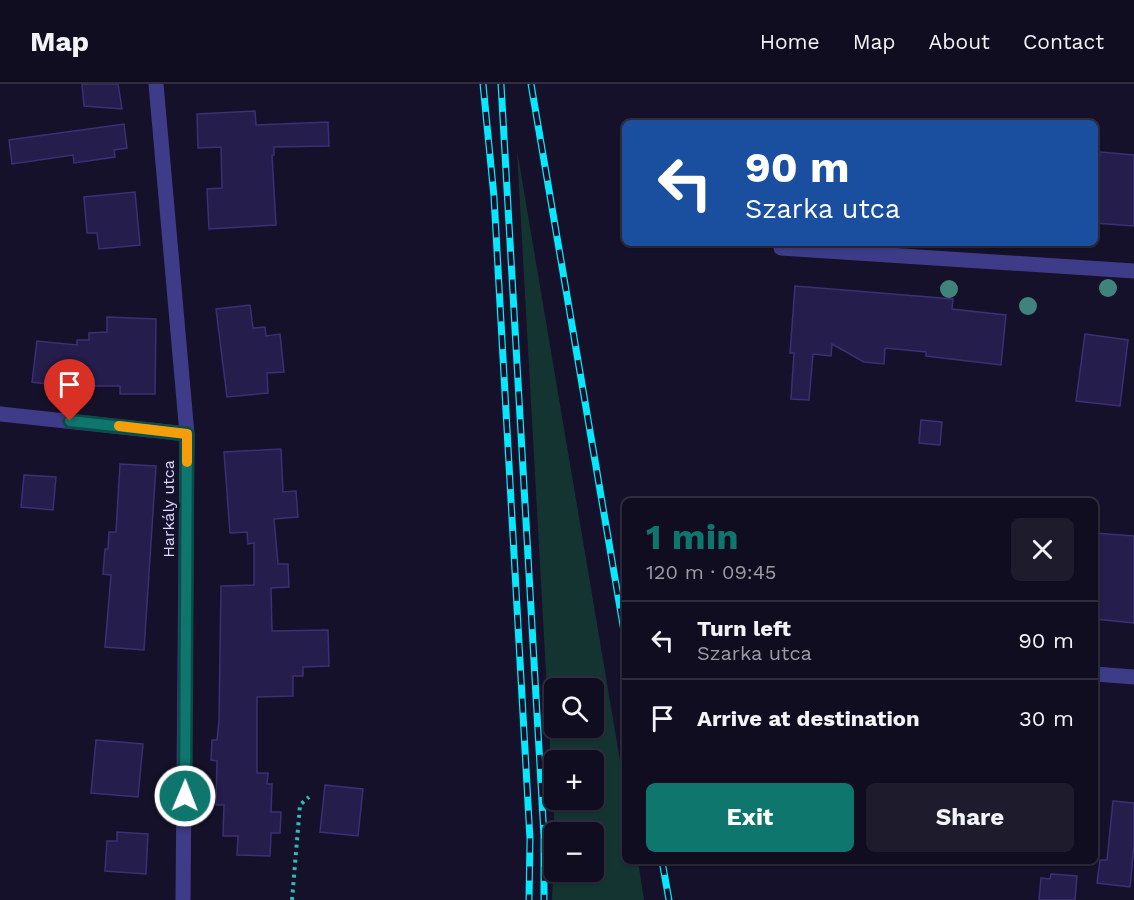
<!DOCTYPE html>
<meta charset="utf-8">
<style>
:root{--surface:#100d20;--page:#1e1b2d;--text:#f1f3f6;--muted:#9c9ca5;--line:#302d3e;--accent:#0f766e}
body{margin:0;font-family:"Work Sans",sans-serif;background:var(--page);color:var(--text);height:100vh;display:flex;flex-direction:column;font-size:22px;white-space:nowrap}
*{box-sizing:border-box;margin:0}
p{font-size:20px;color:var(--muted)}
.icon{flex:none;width:33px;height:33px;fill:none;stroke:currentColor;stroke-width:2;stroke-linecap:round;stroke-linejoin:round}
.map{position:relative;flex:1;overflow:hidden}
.panel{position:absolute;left:622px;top:414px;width:476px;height:366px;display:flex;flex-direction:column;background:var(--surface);border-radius:9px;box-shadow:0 2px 4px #0004,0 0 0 2px var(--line)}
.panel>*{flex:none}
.hud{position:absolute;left:622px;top:36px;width:476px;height:126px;border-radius:9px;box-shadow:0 2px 4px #0004,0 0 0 2px var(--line);background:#1a4fa0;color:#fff;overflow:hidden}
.tools{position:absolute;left:544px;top:594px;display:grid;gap:12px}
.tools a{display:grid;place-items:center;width:60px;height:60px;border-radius:9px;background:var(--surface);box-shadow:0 2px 4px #0004,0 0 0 2px var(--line);font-size:30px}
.pin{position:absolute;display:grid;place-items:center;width:51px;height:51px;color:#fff;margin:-62px -26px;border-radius:50% 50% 50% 0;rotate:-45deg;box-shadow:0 0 6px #0007}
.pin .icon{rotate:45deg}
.me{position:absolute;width:66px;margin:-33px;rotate:1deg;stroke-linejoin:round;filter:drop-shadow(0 0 4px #0008)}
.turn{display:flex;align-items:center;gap:21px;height:126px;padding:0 24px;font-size:27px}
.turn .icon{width:78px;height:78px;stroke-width:2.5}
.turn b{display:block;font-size:42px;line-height:51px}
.round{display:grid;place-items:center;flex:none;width:63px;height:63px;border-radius:9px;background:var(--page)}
.overview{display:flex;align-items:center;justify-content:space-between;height:102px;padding:0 24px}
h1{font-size:36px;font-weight:700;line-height:45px;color:var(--accent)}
.cta{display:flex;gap:12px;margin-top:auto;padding:12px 24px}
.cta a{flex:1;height:69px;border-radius:9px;background:var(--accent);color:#fff;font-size:24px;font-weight:700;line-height:69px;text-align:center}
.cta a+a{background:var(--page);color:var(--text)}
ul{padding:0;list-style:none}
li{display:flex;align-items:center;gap:18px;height:78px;padding:0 24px;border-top:2px solid var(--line)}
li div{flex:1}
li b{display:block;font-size:22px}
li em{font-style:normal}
header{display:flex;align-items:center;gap:36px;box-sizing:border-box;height:84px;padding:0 30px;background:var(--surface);border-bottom:2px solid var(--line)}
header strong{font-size:28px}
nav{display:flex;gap:33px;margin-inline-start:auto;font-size:21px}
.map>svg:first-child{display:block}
</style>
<header>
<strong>Map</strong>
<nav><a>Home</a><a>Map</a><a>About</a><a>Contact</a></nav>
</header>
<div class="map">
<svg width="1134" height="816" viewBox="0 0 1134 816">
<rect width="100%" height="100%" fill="#15112a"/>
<path fill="#143432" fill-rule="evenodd" d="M 517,66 L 625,706 L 626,777 L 638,777 L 644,816 L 552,816 L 555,751 ZM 555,604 L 594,604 L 594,644 L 555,644 ZM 555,676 L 594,676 L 594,716 L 555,716 ZM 555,748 L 594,748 L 594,788 L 555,788 Z"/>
<g fill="#251d4b" stroke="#3c2f76" stroke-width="1.5">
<polygon points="82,0 118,0 122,25 84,22"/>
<polygon points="255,27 256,41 328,38 329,62 274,63 274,71 272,71 276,141 209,145 207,105 222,104 221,63 198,64 197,30"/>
<polygon points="124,40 127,64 114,66 115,73 74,79 73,71 12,80 9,56"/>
<polygon points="1100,68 1134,71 1134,142 1095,139"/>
<polygon points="135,108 140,161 99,165 97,149 87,149 84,113"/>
<polygon points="795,202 953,215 952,225 1006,231 1001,281 926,272 926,268 885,264 884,280 864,278 832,260 831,272 813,270 809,316 791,315 794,269 790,269"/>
<polygon points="250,221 253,244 265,243 266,252 280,250 284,288 267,289 268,309 227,313 216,225"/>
<polygon points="107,233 156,235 155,310 120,310 120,302 63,302 32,298 37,257 77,261 77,256 89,256 89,249 107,248"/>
<polygon points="1085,250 1128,256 1120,322 1076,317"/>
<polygon points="921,336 942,338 940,361 919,359"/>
<polygon points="281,365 283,408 296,407 298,433 274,435 278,480 288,480 289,503 271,504 272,547 328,546 329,582 303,583 303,592 293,592 293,612 257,613 257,689 268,689 267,700 272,700 271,728 281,728 280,749 271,749 270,772 237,771 238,752 223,752 224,721 216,721 217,677 211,676 212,656 217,656 219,637 221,502 254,501 254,459 248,460 247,448 230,449 224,368"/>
<polygon points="120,380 156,382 144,566 105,563 111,491 103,490 105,465 108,465 109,448 116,448"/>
<polygon points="24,391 56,393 53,426 21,423"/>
<polygon points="1095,449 1134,452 1134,539 1095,535"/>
<polygon points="96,656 143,660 138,713 91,709"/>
<polygon points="325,701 363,705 358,752 320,748"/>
<polygon points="1113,717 1134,719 1134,761 1130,803 1097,799 1100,776 1107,776"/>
<polygon points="117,748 148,750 146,790 105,787 107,757 117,757"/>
<polygon points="1051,790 1077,792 1075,816 1039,816 1041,794 1050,795"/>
</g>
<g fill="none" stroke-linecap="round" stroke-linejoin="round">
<polyline stroke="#31bbb1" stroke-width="4" stroke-dasharray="3 4.5" stroke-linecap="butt" points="292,816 300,721 309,713"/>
<g stroke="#3e3c88" stroke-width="15">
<polyline points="156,0 187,350 183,816"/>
<polyline points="781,164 1134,187"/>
<polyline points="0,330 187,350"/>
<polyline points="1095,590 1134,593"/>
</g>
<defs>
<g id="rail">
<polyline points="483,0 494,113 530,755 529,816"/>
<polyline points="501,0 544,752 544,816"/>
<polyline points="531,0 626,559"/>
<polyline points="662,777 669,816"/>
</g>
</defs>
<use href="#rail" stroke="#07e8fd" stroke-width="7"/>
<use href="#rail" stroke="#15112a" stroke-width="4.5" stroke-dasharray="14" stroke-linecap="butt"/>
</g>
<g fill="#40837c">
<circle cx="1108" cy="204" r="9"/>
<circle cx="949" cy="205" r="9"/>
<circle cx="1028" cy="222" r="9"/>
</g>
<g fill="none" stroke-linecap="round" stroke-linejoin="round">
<defs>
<polyline id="route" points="70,337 187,350 185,712"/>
</defs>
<use href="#route" stroke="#0a4d48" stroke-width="15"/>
<use href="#route" stroke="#0f766e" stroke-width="10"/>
<polyline stroke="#f59e0b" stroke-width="10" points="119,342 187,350 187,378"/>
</g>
<g text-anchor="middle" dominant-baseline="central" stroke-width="6" stroke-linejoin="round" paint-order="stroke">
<g font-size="16" fill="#ddd9ff" stroke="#15112a">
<text transform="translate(168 425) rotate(-90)">Harkály utca</text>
</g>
</g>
</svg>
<div class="tools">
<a><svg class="icon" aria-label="search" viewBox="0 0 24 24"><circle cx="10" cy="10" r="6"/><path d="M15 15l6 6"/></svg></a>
<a>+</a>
<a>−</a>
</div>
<div class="pin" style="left:70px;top:337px;background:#d93025"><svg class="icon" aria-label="arrive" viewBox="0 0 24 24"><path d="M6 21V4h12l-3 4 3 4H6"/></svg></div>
<svg class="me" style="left:185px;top:712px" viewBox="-20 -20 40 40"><circle r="17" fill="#0f766e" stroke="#fff" stroke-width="3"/><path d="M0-11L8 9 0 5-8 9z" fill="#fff"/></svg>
<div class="hud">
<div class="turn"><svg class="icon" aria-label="left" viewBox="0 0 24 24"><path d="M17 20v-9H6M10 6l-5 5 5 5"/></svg><div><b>90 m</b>Szarka utca</div></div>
</div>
<section class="panel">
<div class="overview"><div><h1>1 min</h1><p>120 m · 09:45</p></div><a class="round"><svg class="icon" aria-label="close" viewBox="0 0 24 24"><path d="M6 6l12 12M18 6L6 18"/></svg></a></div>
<ul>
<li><svg class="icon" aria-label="left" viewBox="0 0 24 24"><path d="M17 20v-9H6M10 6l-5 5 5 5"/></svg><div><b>Turn left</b><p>Szarka utca</p></div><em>90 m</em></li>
<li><svg class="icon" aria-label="arrive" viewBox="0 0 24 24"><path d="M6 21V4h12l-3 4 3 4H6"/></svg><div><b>Arrive at destination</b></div><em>30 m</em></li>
</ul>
<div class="cta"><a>Exit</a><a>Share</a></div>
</section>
</div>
